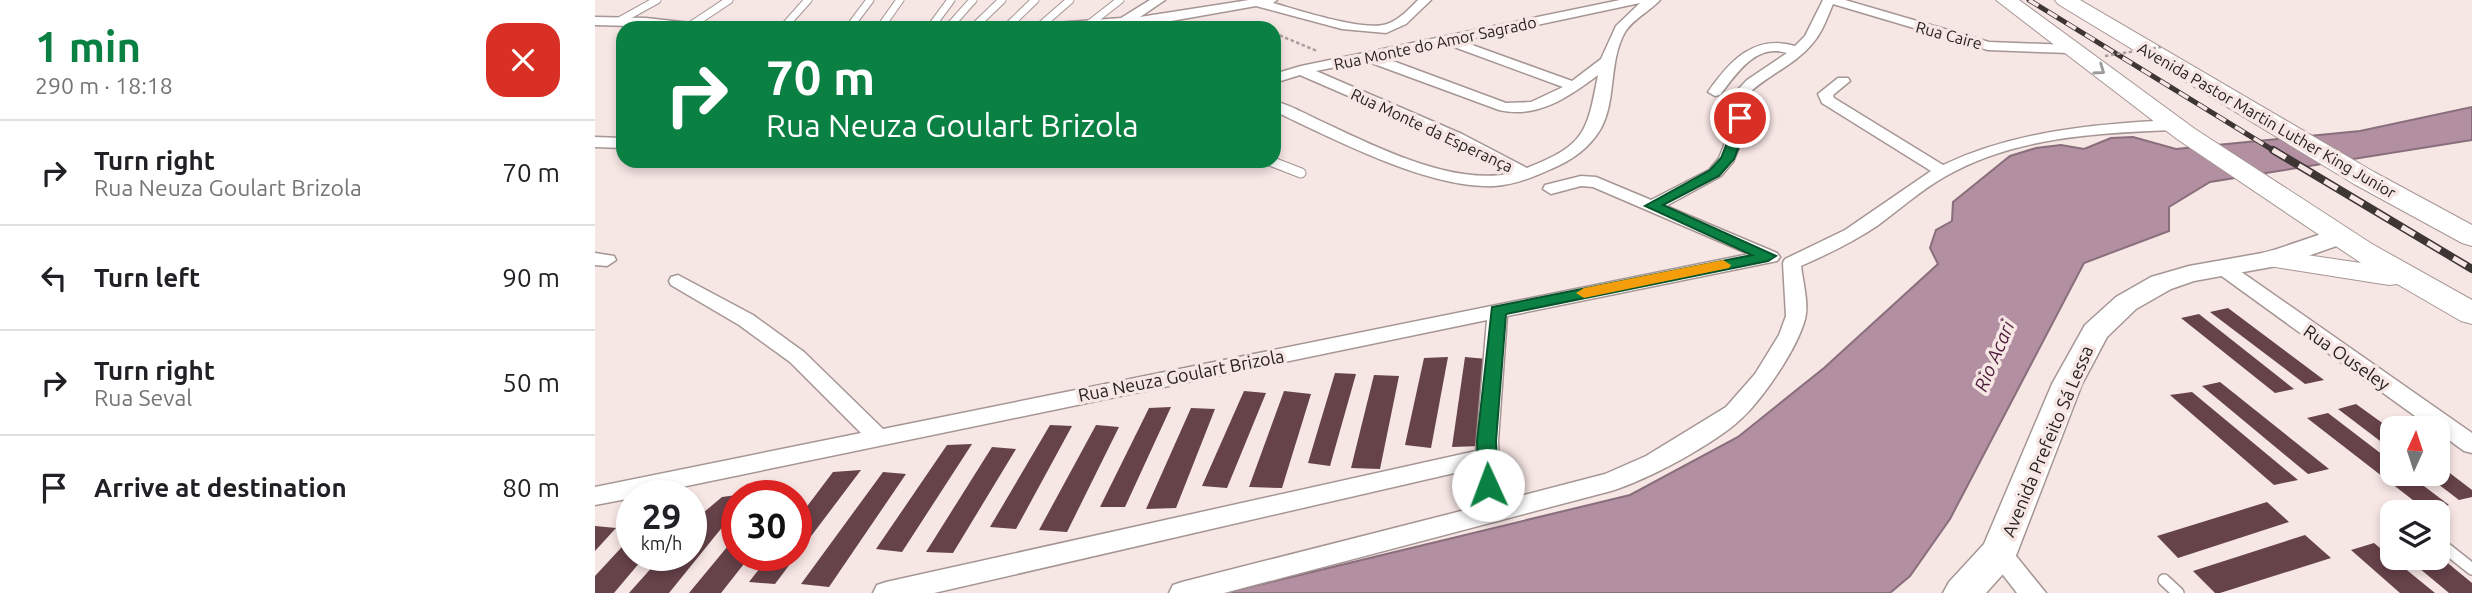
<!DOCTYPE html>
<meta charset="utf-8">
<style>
:root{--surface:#fff;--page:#f2f2f2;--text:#202124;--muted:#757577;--line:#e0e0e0;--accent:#0b8043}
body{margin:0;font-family:Ubuntu,sans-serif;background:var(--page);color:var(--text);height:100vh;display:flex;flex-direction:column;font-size:26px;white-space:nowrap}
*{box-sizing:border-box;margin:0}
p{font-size:23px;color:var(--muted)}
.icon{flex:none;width:38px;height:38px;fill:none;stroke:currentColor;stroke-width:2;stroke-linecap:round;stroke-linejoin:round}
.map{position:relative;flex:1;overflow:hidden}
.side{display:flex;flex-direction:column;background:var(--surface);width:595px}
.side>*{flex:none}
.guide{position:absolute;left:21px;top:21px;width:665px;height:147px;border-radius:21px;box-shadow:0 4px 10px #0003;background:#0b8043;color:#fff;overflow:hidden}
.needle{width:46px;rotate:3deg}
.controls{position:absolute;left:1785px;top:416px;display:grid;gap:14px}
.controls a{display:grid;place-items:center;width:70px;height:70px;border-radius:14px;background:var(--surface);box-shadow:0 4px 10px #0003;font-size:35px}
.speed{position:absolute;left:21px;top:480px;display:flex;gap:14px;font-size:35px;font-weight:700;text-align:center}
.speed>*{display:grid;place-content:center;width:91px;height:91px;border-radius:50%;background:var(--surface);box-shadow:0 4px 10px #0003;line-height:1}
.speed small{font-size:18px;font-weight:400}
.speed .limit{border:10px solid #d22;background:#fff;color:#111}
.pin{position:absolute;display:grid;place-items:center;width:60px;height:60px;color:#fff;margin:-30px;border:4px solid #fff;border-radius:50%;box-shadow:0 2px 7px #0007}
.me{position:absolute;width:77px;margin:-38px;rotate:358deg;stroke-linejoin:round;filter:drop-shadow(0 0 5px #0008)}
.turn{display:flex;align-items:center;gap:24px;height:147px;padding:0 35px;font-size:32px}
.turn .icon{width:91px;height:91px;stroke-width:2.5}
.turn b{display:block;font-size:49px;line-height:60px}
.round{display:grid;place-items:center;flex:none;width:74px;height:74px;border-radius:21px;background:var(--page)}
.summary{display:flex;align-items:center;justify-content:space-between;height:119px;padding:0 35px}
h1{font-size:42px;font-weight:600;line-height:52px;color:var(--accent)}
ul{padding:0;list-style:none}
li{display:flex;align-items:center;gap:21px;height:105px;padding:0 35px;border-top:2px solid var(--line)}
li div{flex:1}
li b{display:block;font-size:26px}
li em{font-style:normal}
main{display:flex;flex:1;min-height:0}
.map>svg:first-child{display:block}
</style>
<main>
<section class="side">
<div class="summary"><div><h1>1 min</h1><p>290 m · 18:18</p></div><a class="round" style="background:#d93025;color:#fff"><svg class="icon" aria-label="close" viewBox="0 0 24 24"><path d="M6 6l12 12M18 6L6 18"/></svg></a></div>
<ul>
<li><svg class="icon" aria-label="right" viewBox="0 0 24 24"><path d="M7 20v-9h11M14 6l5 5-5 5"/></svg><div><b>Turn right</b><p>Rua Neuza Goulart Brizola</p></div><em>70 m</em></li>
<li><svg class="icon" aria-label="left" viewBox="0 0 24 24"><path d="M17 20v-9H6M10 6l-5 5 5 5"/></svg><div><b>Turn left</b></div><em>90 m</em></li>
<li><svg class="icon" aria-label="right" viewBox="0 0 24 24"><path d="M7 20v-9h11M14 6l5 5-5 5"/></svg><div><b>Turn right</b><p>Rua Seval</p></div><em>50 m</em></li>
<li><svg class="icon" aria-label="arrive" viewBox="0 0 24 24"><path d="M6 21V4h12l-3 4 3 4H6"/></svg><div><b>Arrive at destination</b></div><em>80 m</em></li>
</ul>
</section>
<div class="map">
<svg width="1877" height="593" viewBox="0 0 1877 593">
<rect width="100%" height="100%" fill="#f6e6e4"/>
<polygon fill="#b38fa2" stroke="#896e7b" stroke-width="2" points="1877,107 1877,140 1615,182 1574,207 1574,231 1489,263 1355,519 1315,576 1295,593 630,593 1035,495 1143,437 1229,368 1343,264 1335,248 1341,230 1357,221 1358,202 1415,156 1441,148 1466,145 1489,149 1516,138 1538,137 1581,149 1765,131"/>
<g fill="#664249">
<polygon points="1633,308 1729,380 1710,384 1615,312"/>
<polygon points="1604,314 1699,389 1680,393 1586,318"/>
<polygon points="853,357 836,448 810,445 829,358"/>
<polygon points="870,357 892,359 887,446 857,447"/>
<polygon points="740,373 761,374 735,466 713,463"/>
<polygon points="779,375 804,376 785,469 756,468"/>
<polygon points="1625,382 1734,469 1713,474 1607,386"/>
<polygon points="649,391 671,393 632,488 607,486"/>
<polygon points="689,391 716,394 687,488 654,487"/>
<polygon points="1597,392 1703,480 1679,485 1575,395"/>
<polygon points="1761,404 1797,430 1797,450 1743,409"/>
<polygon points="576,407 530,507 505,507 554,408"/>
<polygon points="596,408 620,409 581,508 551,509"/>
<polygon points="1733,413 1797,462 1797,474 1813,474 1854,505 1832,511 1712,418"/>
<polygon points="455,425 477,426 421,529 395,527"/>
<polygon points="501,425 524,427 472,532 444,530"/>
<polygon points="377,444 307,552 281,549 352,445"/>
<polygon points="397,447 421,449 358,553 331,552"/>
<polygon points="1843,464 1877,490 1877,497 1864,500 1830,474 1843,474"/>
<polygon points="266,470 180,584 154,582 175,555 201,555 201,521 238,472"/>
<polygon points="288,472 311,474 234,587 206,584"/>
<polygon points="142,495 142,509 74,593 34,593 68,555 96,555 96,523 127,497"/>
<polygon points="1672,502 1694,522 1583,558 1562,536"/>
<polygon points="0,526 21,528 0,551"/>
<polygon points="142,535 142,555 156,555 126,593 94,593"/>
<polygon points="1710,535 1736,558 1625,593 1620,593 1598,571"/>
<polygon points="37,536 37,555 51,555 19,593 0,593 0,576"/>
<polygon points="1779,543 1797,558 1840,593 1805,593 1756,550"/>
<polygon points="1843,555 1877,583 1877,593 1854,593 1812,558 1843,558"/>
</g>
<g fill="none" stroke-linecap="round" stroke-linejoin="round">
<defs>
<g id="lane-far2">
<polyline points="24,21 62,0"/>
<polyline points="493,25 525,0"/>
<polyline points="95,26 134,0"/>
<polyline points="336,27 356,0"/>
<polyline points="354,27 378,0"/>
<polyline points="188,28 213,0"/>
<polyline points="254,28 275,0"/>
<polyline points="285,28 305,0"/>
<polyline points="378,28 407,0"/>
<polyline points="411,28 440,0"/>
<polyline points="443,28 475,0"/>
</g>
<polyline id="lane-far1" points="675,161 706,173"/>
<g id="lane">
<polyline points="1843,542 1877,569"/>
<polyline points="1569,580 1583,593"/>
</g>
<g id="street">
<path d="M 555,0 L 570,0 L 545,17 L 654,0 L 682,0 L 678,3 C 703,10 770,32 792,24 C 804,20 814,9 823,0 L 836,0 L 811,24 L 791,33 L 747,29 L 661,6 L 565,23 L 499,28 L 441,28 L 448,24 L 526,18 Z"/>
<path d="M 1025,0 L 1065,0 C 1054,12 1039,18 1030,32 C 1013,62 1022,101 1005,130 C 994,148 976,161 956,169 C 939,177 919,185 900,186 C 833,189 739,139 679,111 L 679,101 C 696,105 712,115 728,122 C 779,146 859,187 917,173 L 855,140 L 705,75 L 679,83 L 679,74 L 706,66 ZM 1045,3 L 1021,26 L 1006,59 L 977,81 L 866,41 ZM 851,44 L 968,87 L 936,102 L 911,103 L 787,57 ZM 771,61 L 904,110 C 942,119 974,97 1003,75 C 992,133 990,145 932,168 L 867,134 L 721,71 Z"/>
<path d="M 1228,0 L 1250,0 L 1394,42 L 1474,45 L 1481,49 L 1474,53 L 1393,50 L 1238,4 C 1232,18 1227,33 1217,44 C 1198,67 1167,77 1147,100 L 1154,123 L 1138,162 L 1126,176 L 1071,206 L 1182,253 L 1185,257 L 1182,261 L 912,316 L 903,441 L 906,501 L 1010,474 L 1051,456 L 1131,407 L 1160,374 L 1184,335 L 1191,316 L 1188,263 L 1190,259 L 1250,230 L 1336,171 L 1227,103 L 1223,94 L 1243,78 L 1253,78 L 1255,81 L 1238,95 L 1239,98 L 1348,165 C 1421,131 1499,124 1578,120 L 1586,125 L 1578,130 C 1501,133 1419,137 1351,176 C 1326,190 1305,209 1282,226 C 1258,242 1233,254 1206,266 C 1208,282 1214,304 1210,319 C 1202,349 1169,397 1147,418 C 1120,444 1052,480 1016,491 L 629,593 L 574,593 L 578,585 L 587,582 L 882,507 L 881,468 L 339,593 L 278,593 L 282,585 L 291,582 L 881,451 L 892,320 L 48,495 L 37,495 L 37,498 L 0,505 L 0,487 L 266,433 L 195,362 L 144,325 L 76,285 L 74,281 L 76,277 L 83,275 L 158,315 L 209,352 L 288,429 L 1154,254 L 998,187 L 986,186 L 956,194 L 948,189 L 950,185 L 986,176 L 1001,177 L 1056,200 L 1114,170 L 1124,158 L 1138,123 L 1133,100 L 1152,80 L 1192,53 C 1161,43 1142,73 1125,95 L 1120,96 L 1113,92 C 1135,61 1159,34 1200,46 L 1210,36 Z"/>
<polygon points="0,17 51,18 104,24 111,28 0,25"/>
<polygon points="305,24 377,24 384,28 298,28"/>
<polygon points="0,137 28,138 28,148 0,147"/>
<polygon points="0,253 19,256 21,260 12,266 0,265"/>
<polygon points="1628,262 1635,264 1877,433 1877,453 1869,451 1843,432 1843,429 1838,429 1621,272 1619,268 1621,264"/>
<polygon points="1404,543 1413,546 1451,593 1422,593 1391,553 1395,546"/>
</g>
<polygon id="secondary" points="1744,228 1753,230 1757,236 1753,242 1687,265 1599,281 1576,289 1541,309 1512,337 1487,384 1422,553 1417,564 1391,593 1348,593 1354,582 1389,544 1457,384 1490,325 1521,297 1556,277 1594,266 1673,252"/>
<g id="primary">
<polygon points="1401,0 1424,0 1600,129 1777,244 1877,300 1877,324 1866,321 1802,284 1794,285 1667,265 1663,259 1667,253 1678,250 1766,263 1582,139"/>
<polygon points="1460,0 1485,0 1779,172 1877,225 1877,246 1867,243 1759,184 1463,4"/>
</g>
</defs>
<use href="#lane-far2" stroke="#a59694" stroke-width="9"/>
<use href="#lane-far1" stroke="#a59694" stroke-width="11"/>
<use href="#lane" stroke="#a59694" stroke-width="14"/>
<use href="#street" stroke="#a59694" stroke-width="3"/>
<use href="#secondary" stroke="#a59694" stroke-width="3"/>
<use href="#primary" stroke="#a59694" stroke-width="2"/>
<g stroke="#aa9e9d" stroke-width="2.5" stroke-dasharray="3.5 2.5" stroke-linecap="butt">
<polyline points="654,28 660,28"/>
<polyline points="679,33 722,51"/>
</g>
<use href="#lane-far2" stroke="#fff" stroke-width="7"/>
<use href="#lane-far1" stroke="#fff" stroke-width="9"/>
<use href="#lane" stroke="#fff" stroke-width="11"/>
<use href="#street" fill="#fff" fill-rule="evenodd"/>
<use href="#secondary" fill="#fff" fill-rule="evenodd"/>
<use href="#primary" fill="#fff" fill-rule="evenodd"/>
<defs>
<polyline id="rail-far1" points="1434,0 1681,152"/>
<polyline id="rail" points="1678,150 1877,269"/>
</defs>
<use href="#rail-far1" stroke="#3d3635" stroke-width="5"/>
<use href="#rail" stroke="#3d3635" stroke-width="8"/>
<use href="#rail-far1" stroke="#f6e6e4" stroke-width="3.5" stroke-dasharray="11" stroke-linecap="butt"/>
<use href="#rail" stroke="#f6e6e4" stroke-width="5" stroke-dasharray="15" stroke-linecap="butt"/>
<polyline stroke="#aa9e9d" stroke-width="2.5" stroke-dasharray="3.5 2.5" stroke-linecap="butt" points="1510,56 1566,47"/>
</g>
<defs><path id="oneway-chevron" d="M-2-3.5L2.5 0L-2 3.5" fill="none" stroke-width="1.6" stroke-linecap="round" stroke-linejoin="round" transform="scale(1.75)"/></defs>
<use stroke="#9e9c9b" href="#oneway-chevron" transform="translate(1505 70) rotate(35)"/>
<polygon fill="#0b8043" stroke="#07532c" stroke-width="2" points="1145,114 1150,115 1153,123 1139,159 1124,176 1068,205 1181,256 1173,261 911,314 901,441 903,485 900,490 893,492 886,490 883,485 882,441 897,307 1157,255 1050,206 1115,170 1126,158 1140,123 1139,118"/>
<polygon fill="#f59e0b" points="1128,260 1136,265 1134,268 989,298 981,293 989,288"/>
<g text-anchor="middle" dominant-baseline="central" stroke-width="7" stroke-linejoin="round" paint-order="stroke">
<g font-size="16" fill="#272221" stroke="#f6e6e4">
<text transform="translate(1354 35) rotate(15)">Rua Caire</text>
<text transform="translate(840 43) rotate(-12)">Rua Monte do Amor Sagrado</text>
<text transform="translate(1672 120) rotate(30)">Avenida Pastor Martin Luther King Junior</text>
<text transform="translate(837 130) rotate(25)">Rua Monte da Esperança</text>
</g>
<g font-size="18" fill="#272221" stroke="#f6e6e4">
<text transform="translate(1752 357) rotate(35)">Rua Ouseley</text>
<text transform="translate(586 375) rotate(-11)">Rua Neuza Goulart Brizola</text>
<text transform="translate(1452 441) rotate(-67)">Avenida Prefeito Sá Lessa</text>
</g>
<g font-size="19" font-style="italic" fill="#4c1c3a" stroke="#f6e6e4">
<text transform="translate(1399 356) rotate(-67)">Rio Acari</text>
</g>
</g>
</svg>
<div class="controls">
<a><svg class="needle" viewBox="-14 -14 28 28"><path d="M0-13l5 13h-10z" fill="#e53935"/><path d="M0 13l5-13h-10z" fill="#757577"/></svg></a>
<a><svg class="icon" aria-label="layers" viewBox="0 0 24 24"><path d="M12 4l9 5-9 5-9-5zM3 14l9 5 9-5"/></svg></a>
</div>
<div class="speed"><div>29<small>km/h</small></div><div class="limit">30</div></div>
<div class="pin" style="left:1145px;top:118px;background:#d93025"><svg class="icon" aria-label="arrive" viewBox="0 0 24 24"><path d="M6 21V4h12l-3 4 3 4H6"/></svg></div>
<svg class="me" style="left:893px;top:485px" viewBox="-20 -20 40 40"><circle r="19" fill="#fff"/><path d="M0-13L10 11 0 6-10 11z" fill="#0b8043"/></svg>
<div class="guide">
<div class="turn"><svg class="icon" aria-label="right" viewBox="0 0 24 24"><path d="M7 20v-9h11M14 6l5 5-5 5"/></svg><div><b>70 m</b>Rua Neuza Goulart Brizola</div></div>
</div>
</div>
</main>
